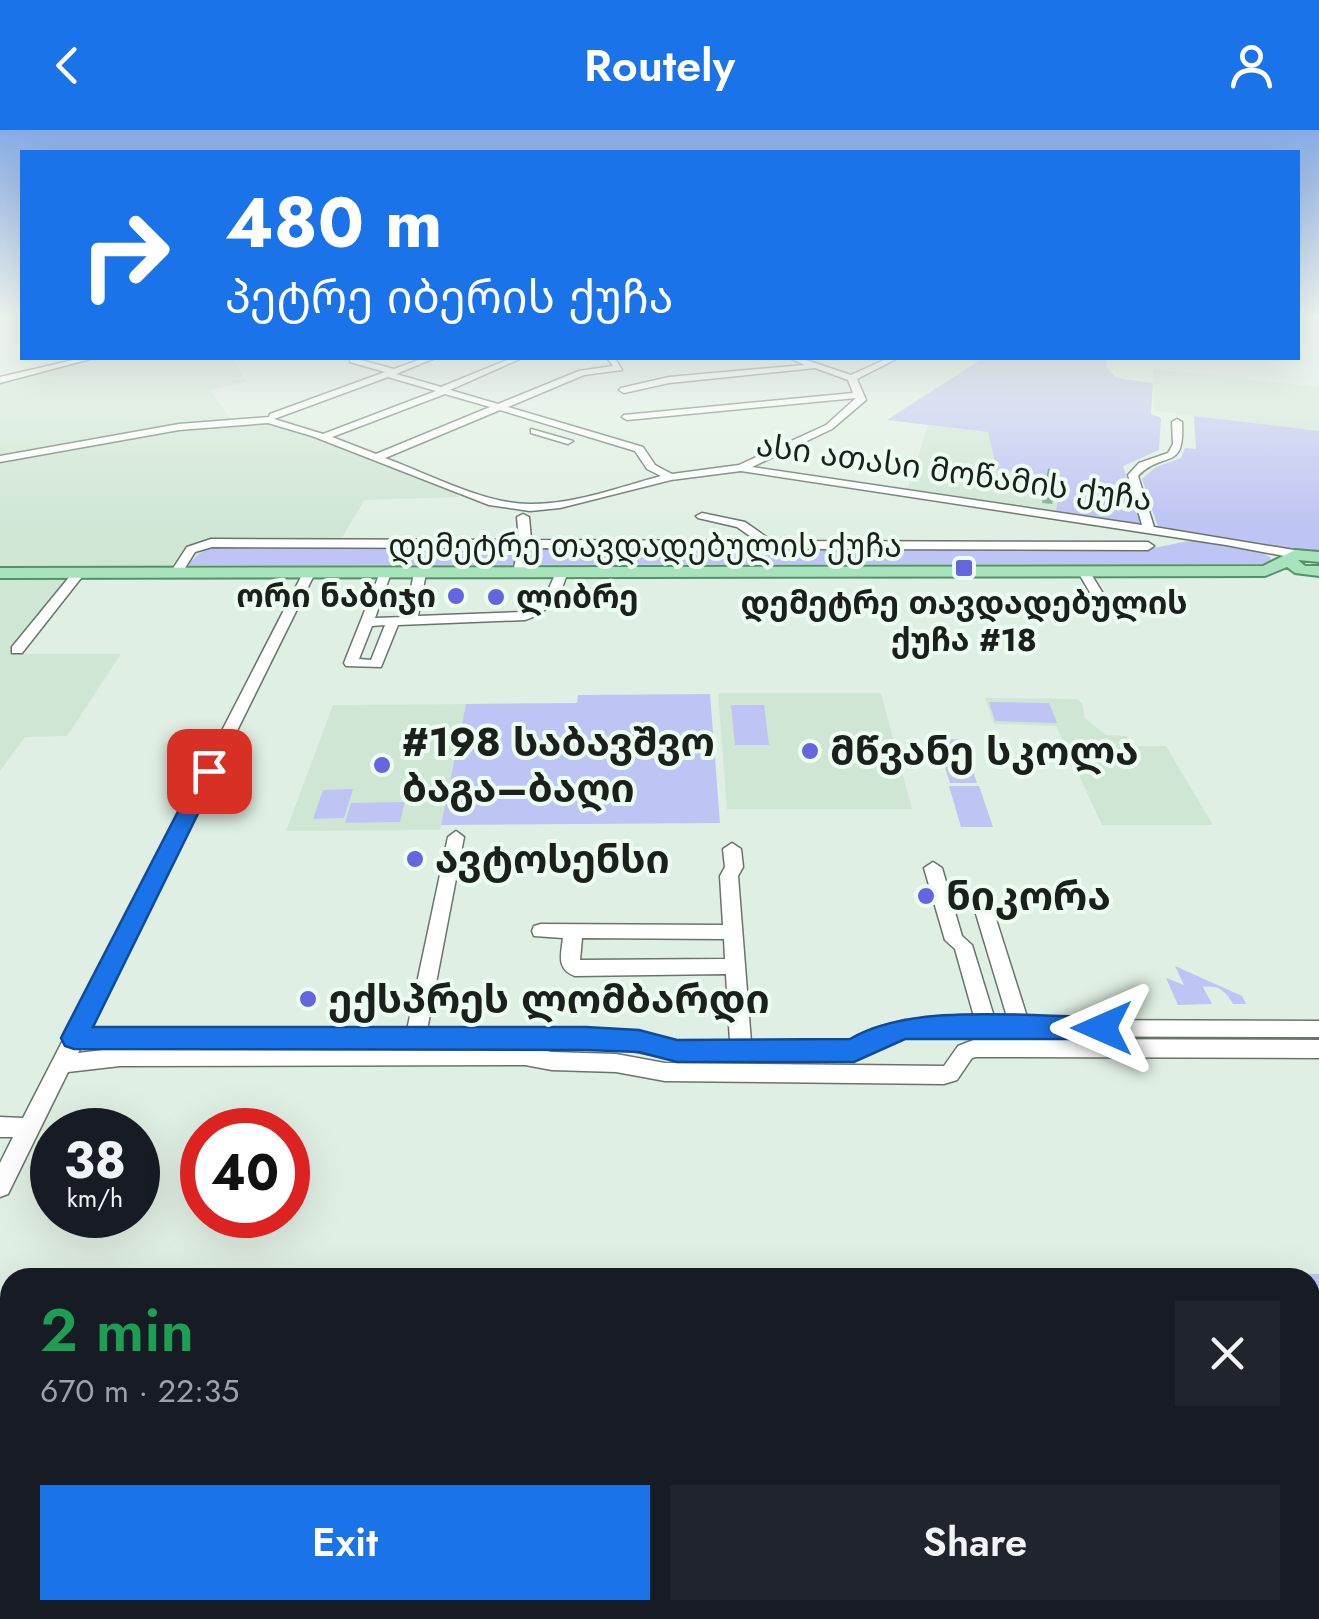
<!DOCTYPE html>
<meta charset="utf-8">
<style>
:root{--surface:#171b24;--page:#20242c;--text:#f1f3f6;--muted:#9ea1a6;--accent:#1a73e8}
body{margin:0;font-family:Jost,"Noto Sans Georgian",sans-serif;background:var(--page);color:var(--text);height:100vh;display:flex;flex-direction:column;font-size:38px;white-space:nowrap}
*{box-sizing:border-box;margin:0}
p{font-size:32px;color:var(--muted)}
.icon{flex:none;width:55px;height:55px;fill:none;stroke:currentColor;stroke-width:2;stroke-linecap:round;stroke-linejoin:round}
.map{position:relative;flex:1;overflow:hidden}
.side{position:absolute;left:0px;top:1138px;width:1320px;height:352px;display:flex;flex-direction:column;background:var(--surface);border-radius:30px 30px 0 0;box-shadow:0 10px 40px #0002}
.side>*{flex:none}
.top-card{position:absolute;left:20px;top:20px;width:1280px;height:210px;border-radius:0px;box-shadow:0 10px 40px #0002;background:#1a73e8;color:#fff;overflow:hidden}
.speed{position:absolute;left:30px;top:978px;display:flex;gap:20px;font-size:50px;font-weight:700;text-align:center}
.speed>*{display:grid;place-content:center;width:130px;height:130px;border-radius:50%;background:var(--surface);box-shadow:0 10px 40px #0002;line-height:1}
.speed small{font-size:25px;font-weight:400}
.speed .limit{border:15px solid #d22;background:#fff;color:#111}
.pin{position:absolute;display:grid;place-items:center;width:85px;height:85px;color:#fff;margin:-42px;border-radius:20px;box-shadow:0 5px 15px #0006}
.me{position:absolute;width:110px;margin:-55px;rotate:270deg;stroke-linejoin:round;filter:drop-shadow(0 0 8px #0008)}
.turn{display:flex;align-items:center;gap:35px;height:210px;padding:0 40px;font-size:45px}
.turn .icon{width:130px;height:130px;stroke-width:2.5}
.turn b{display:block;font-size:70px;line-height:85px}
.round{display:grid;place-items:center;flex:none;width:105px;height:105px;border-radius:0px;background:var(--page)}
.summary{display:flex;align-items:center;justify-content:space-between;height:170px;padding:0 40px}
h1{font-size:60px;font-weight:600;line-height:75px;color:#1e9e55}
.action{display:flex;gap:20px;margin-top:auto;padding:20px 40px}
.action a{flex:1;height:115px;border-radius:0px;background:var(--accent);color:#fff;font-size:40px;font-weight:600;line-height:115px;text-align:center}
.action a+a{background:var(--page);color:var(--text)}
header{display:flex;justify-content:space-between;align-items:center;height:130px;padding:0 40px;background:var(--accent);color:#fff;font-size:45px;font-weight:600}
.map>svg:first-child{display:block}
</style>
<header><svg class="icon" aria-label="back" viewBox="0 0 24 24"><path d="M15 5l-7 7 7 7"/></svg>Routely<svg class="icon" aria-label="person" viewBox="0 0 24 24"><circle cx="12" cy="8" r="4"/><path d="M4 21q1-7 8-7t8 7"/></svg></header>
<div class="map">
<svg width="1319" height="1489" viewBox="0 0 1319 1489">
<rect width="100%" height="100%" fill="#e0efe3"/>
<g fill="#d0e6d5">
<polygon points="233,228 246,252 210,260 231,290 0,328 0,250 89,229"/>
<polygon points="1153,239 1319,257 1319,301 1154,281"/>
<polygon points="253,292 280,294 454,361 459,367 364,370 326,435 0,437 0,331 180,298"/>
<polygon points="928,295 989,302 997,340 1061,348 1056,382 907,361"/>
<polygon points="0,447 83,447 22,524 121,524 67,606 25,607 0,641"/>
<polygon points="718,563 881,563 912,679 727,679"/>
<polygon points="985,568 1076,569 1082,573 1085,588 1106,605 1127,606 1133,616 1166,616 1213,695 1102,695 1056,596 994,594"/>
<polygon points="466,574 440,700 286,701 333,575"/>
<polygon points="1310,1304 1319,1304 1319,1489 1212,1489 1209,1480 1310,1480"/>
<polygon points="10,1319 10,1480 250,1480 248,1489 0,1489 0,1343"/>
<polygon points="731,1480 1030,1480 1032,1489 731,1489"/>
</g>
<g fill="#bec4f3">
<polygon points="983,228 1107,228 1106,236 1116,248 1153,253 1151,284 1161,288 1159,320 1123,336 1141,395 1056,382 1061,348 997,340 988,302 887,290"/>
<polygon points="1194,286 1319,301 1319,423 1158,397 1142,349 1156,337 1181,328 1185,318 1196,319"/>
<polygon points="1198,409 1259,421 1270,427 1272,434 187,435 206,418 1154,418"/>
<polygon points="710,564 720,693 441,695 466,574 577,573 578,565"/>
<polygon points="989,572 1049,573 1057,593 995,591"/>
<polygon points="731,575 764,575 769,615 735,615"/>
<polygon points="962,609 977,653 950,653 936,610"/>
<polygon points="949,656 979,656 993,697 961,697"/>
<polygon points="353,659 344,688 313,689 323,660"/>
<polygon points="405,672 400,692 345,693 351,673"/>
<path d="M 1175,836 L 1242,866 L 1246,874 L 1233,874 C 1225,861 1220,855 1203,857 L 1212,874 L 1178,875 L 1166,848 L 1184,855 Z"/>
<polygon points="1184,1140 1319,1144 1319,1304 1310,1304 1310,1148 1187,1147"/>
<polygon points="253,1480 422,1480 421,1489 251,1489"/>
<polygon points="431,1480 731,1480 731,1489 429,1489"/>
<polygon points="1030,1480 1209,1480 1212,1489 1032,1489"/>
</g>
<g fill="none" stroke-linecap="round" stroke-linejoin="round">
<defs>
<g id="minor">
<polygon points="82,228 94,228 0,253 0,247"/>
<path d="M 353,228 L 394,239 L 424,228 L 435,228 L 396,244 L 441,257 L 512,228 L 522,228 L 450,260 L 498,274 L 579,241 L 613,236 L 607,228 L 615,228 L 622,240 L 584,245 L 508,277 L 643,317 L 655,335 L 672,344 L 739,335 L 826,295 L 856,268 L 627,290 L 622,287 L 624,285 L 853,263 L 848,250 L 815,238 L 669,253 L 624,263 L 619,260 L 621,258 L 669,247 L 805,235 L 789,228 L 800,228 L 851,245 L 888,228 L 898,228 L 857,249 L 866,270 L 832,299 L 752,337 L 1142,395 L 1128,345 L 1139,333 L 1168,323 L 1173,314 L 1172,292 L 1177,289 L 1182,292 C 1185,343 1164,319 1138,346 L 1154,397 L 1300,421 L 1306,425 L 1300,429 L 1226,415 L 741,341 L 671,350 L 560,378 L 530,381 L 489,375 L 312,306 L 268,293 L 179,300 L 0,332 L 0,326 L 179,294 L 269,287 L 270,284 L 385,242 L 350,232 L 350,228 ZM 388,247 L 436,261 L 323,304 L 274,289 ZM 445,264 L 490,277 L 376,324 L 332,307 ZM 500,280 L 635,321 L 647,339 L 661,346 C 620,357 575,374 532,374 C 486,375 429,344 385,328 Z"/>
<polygon points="531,299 573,311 568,314 531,303"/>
<polygon points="702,383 745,392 772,411 1148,412 1154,416 1148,420 529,418 525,443 519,447 513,443 518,418 212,417 195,422 180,446 170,443 187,417 211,409 519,410 517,387 523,384 529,387 531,410 757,411 737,397 698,388 696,386"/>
<path d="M 309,439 L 315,443 L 89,900 L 407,900 L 448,707 L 456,701 L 464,707 L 427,900 L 617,900 L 677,912 L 730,912 L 726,844 L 575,846 C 556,839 561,825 563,808 L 534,806 L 532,801 L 534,796 L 541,794 L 723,795 L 720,746 L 725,737 L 723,719 L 732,713 L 741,719 L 743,737 L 738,746 L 751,912 L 851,912 L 872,899 L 905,890 L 975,890 L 955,819 L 945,810 L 924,738 L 933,732 L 942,738 L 962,806 L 972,815 L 995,890 L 1008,890 L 970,764 L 979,757 L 988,764 L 1028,890 L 1319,891 L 1319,907 L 905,906 L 885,912 L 854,930 L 677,930 L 617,918 L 526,917 L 552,922 L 616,924 L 665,933 L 944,936 L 958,916 L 976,909 L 1319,910 L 1319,928 L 976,927 L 972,928 L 957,950 L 944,954 L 665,951 L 616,942 L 552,940 L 525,935 L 120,936 L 68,942 L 8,1064 L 0,1067 L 0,1033 L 13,1007 L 0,1007 L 0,987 L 23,988 L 303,443 ZM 582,808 L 724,809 L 725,829 L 580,830 ZM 81,917 L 498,917 L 120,918 L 78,923 Z"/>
<path d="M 420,439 L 426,443 L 418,486 L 523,482 L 545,467 L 557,440 L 567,443 C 561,467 549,482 525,490 L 398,495 L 381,537 L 346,536 L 344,533 L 381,440 L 391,443 L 375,488 L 405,487 L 414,443 ZM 385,495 L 371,530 L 359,529 L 372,496 Z"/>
<polygon points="1080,439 1088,439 1113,480 1112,483 1102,483 1078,442"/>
<polygon points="75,440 85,443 22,523 12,523 12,517"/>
<polygon points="1319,1261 1319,1287 1310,1288 1310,1262"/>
</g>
<polygon id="major" points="1295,420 1319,422 1319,432 1298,430 1305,436 1319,436 1319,446 1295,443 1287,437 1265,446 0,448 0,438 1263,436"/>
</defs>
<use href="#minor" stroke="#68756b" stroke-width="3"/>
<use href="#major" stroke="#529266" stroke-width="4"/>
<use href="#minor" fill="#fff" fill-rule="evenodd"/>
<use href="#major" fill="#a9e3bb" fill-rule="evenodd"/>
</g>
<polygon fill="#78b389" points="1049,340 1056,360 1052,374 1042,373"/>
<polygon fill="#8cd09f" stroke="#62926f" stroke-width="2.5" points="1049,340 1058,342 1056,360 1046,358"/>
<linearGradient id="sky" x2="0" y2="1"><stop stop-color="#88ace6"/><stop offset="0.47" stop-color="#f1f8f2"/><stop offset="1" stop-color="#f1f8f2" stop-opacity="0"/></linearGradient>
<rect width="1319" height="395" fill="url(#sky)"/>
<path fill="#1a73e8" stroke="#114b97" stroke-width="2.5" d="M 209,635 L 219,641 L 93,897 L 586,897 L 639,900 L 677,910 L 850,909 C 912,872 1029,887 1102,887 L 1112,890 L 1116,898 L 1112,906 L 1102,909 L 905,909 L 854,932 L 677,932 L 639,922 L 586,920 L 74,919 L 65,916 L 61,908 L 65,900 L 199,641 Z"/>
<g fill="#6566df" stroke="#edfcf0" stroke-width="4">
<rect x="954" y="428" width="20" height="20" rx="5"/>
<circle cx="456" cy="466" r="10"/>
<circle cx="496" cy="467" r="10"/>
<circle cx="810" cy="621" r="10"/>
<circle cx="382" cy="635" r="10"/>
<circle cx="415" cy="729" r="10"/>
<circle cx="926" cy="766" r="10"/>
<circle cx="308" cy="869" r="10"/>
</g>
<g text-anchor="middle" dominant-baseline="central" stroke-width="8" stroke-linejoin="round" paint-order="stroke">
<g font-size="32" fill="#1b201c" stroke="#edfcf0">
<text transform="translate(954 342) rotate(8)">ასი ათასი მოწამის ქუჩა</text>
<text x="645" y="416">დემეტრე თავდადებულის ქუჩა</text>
</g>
<g font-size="32" font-weight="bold" fill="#1b201c" stroke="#edfcf0" text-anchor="end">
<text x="436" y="466">ორი ნაბიჯი</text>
<text x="516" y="467" text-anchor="start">ლიბრე</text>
<text x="964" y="473" text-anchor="middle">დემეტრე თავდადებულის<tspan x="964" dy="37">ქუჩა #18</tspan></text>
</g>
<g font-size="40" font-weight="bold" fill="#1b201c" stroke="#edfcf0" text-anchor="start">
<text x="402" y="612">#198 საბავშვო<tspan x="402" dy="46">ბაგა–ბაღი</tspan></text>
<text x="830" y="621">მწვანე სკოლა</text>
<text x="435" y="729">ავტოსენსი</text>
<text x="946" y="766">ნიკორა</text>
<text x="328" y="869">ექსპრეს ლომბარდი</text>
</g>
</g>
</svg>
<div class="speed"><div>38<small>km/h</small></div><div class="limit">40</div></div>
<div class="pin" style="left:209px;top:641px;background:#d93025"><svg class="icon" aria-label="arrive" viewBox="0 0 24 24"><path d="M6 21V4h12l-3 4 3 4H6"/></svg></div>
<svg class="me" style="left:1102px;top:898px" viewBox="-20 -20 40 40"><path d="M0-17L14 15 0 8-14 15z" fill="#1a73e8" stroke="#fff" stroke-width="4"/></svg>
<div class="top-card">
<div class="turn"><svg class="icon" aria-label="right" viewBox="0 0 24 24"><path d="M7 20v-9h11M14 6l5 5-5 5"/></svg><div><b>480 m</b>პეტრე იბერის ქუჩა</div></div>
</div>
<section class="side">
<div class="summary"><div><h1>2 min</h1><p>670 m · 22:35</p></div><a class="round"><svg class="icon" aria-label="close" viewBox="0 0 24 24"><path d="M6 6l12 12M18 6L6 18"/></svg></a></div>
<div class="action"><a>Exit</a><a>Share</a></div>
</section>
</div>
